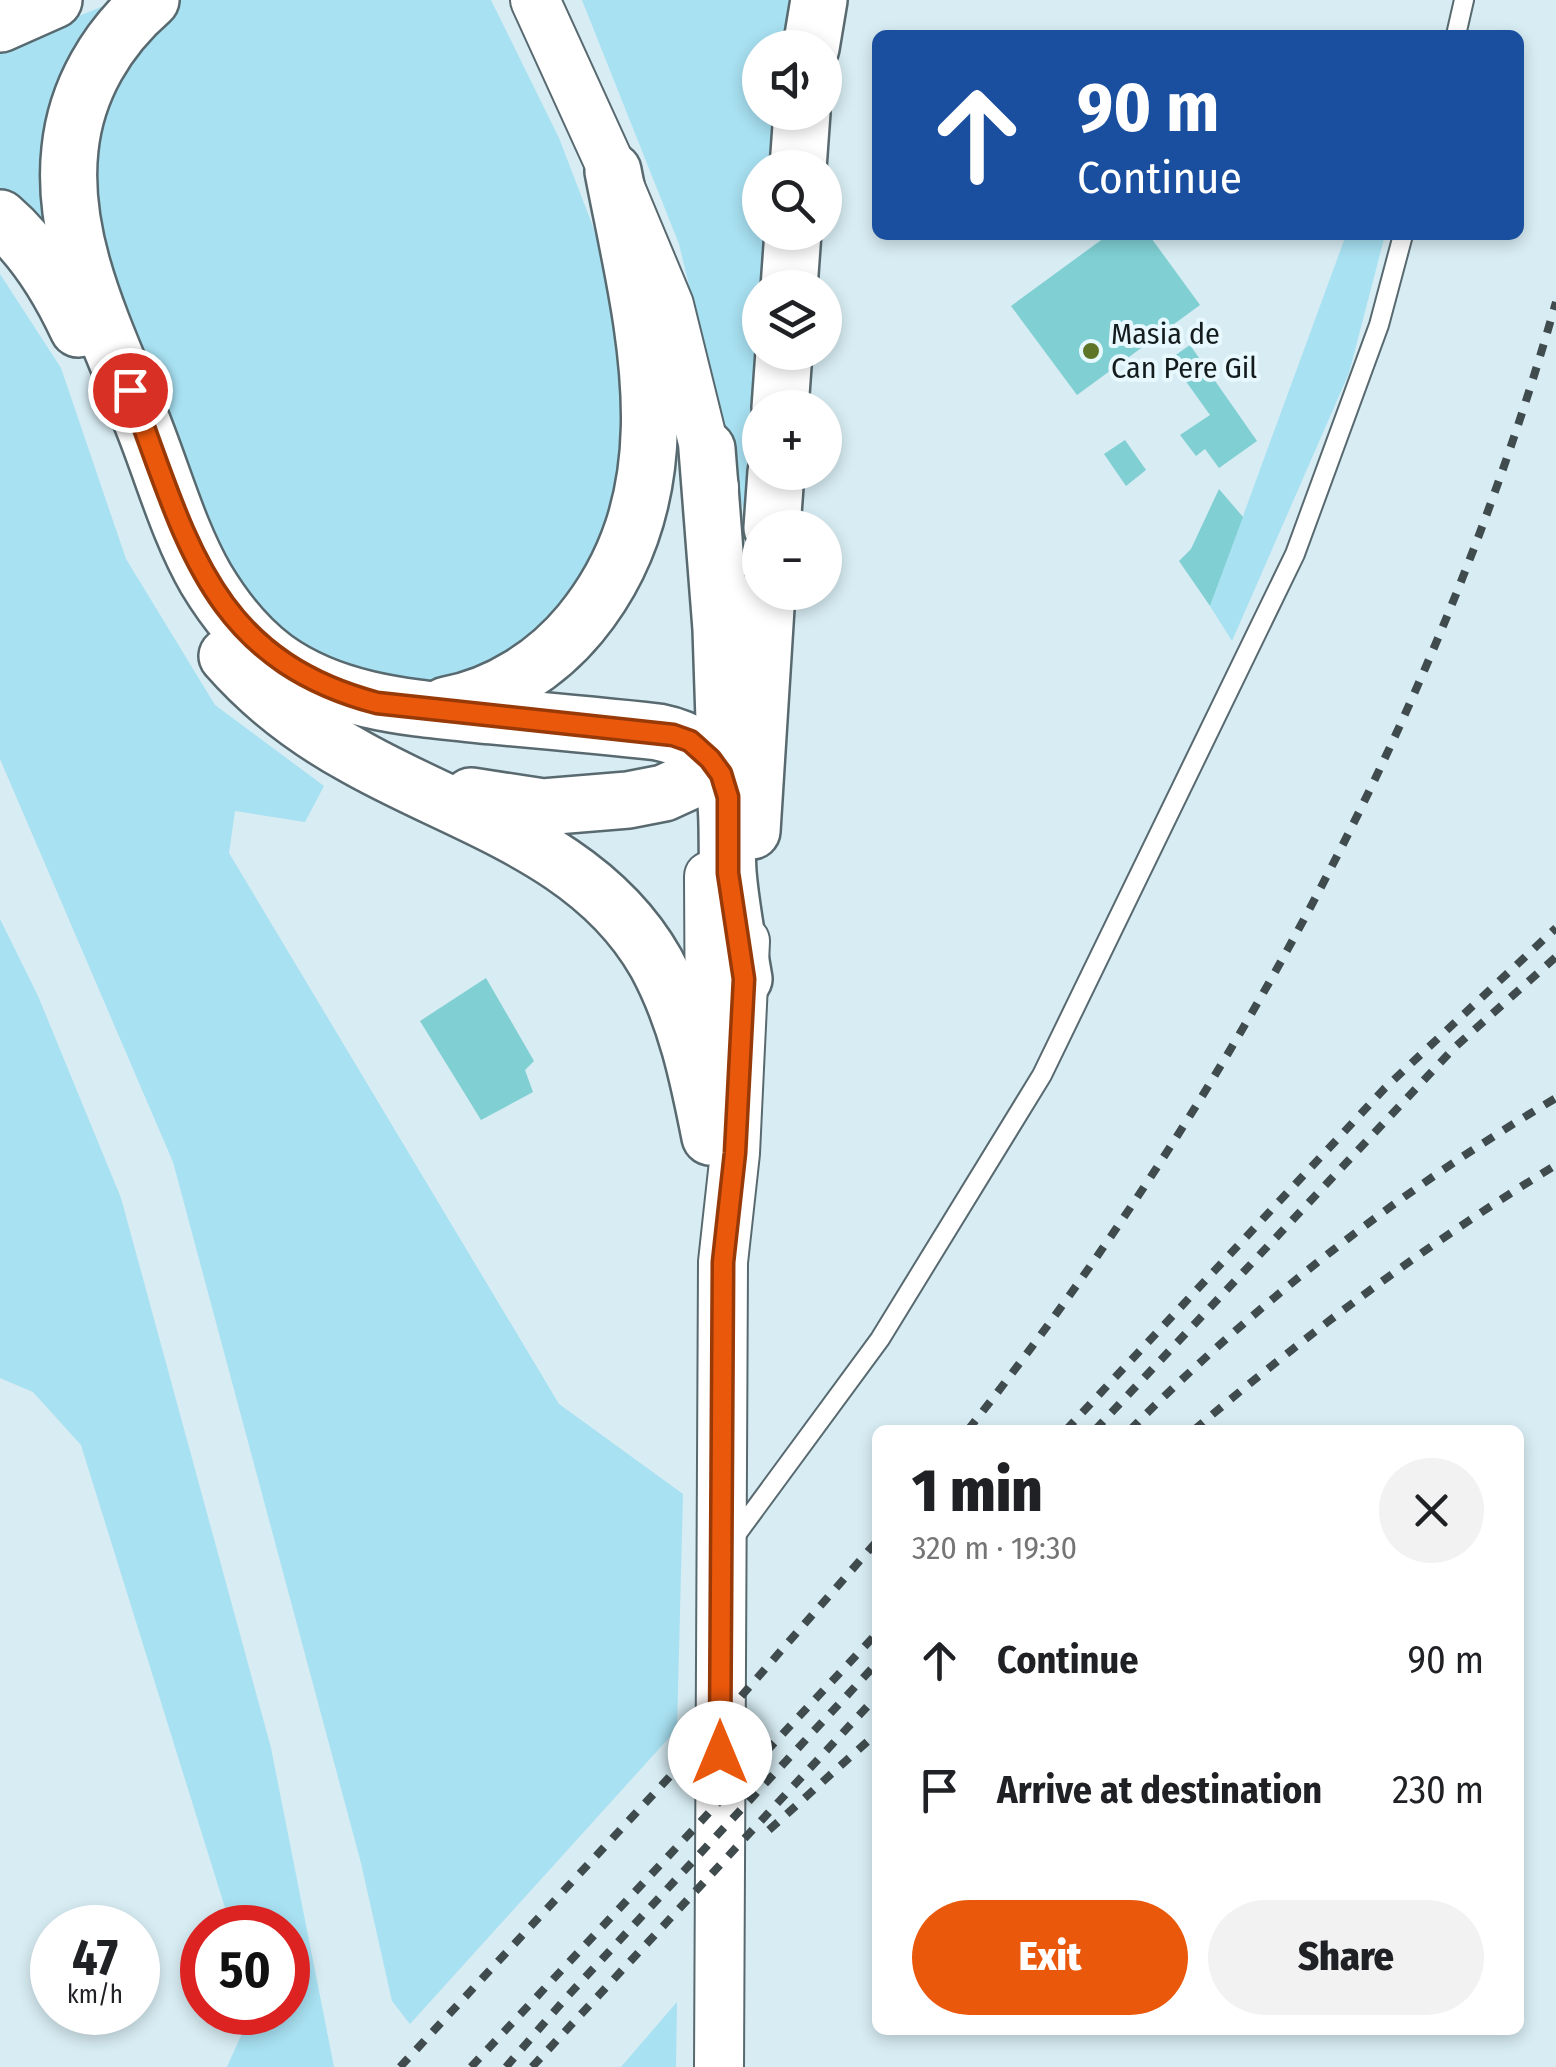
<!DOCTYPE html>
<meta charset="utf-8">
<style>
:root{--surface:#fff;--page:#f2f2f2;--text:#202124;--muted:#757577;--accent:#ea580c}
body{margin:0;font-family:"Fira Sans Condensed",sans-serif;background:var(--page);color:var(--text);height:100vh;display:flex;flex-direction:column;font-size:38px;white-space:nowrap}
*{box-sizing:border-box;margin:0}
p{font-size:32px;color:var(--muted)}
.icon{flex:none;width:55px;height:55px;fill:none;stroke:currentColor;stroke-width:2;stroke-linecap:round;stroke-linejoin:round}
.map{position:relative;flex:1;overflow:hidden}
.drawer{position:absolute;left:872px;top:1425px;width:652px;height:610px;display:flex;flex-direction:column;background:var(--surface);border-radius:15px;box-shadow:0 5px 15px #0003}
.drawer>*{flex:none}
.guide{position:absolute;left:872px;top:30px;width:652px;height:210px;border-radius:15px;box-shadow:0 5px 15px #0003;background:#1a4fa0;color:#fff;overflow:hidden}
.buttons{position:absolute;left:742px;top:30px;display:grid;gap:20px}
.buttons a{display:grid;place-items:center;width:100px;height:100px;border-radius:50%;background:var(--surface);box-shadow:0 5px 15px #0003;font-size:50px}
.speed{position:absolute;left:30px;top:1905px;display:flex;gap:20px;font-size:50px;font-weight:700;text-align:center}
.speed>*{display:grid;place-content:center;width:130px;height:130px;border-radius:50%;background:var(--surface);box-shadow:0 5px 15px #0003;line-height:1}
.speed small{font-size:25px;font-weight:400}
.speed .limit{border:15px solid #d22;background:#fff;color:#111}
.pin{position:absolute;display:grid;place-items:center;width:85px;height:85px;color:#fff;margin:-42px;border:5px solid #fff;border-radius:50%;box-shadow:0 2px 10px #0007}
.me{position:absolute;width:110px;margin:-55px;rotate:0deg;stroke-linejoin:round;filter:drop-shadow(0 0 8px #0008)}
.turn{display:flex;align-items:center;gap:35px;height:210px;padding:0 40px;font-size:45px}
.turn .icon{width:130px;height:130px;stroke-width:2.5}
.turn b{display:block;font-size:70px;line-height:85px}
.round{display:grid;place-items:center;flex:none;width:105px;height:105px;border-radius:52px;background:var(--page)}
.summary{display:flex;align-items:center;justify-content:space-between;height:170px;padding:0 40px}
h1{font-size:60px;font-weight:800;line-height:75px}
.cta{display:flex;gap:20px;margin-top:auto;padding:20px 40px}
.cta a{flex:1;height:115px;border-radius:60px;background:var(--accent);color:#fff;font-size:40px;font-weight:800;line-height:115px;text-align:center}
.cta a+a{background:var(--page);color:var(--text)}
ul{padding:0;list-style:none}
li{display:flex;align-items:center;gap:30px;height:130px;padding:0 40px}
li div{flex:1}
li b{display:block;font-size:38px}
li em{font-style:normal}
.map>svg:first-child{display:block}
</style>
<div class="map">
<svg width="1556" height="2067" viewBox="0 0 1556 2067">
<rect width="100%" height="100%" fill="#d7ecf3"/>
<g fill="#a8e1f2">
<polygon points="174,0 491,0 559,138 592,224 612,292 625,390 620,499 575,596 493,668 405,690 318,666 225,581 95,258 86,133 144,26"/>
<polygon points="582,0 795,0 789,47 760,48 760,112 781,113 776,167 760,168 760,232 770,233 765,287 760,288 760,345 745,516 679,244"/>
<polygon points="111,3 62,257 0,196 0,48"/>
<polygon points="1346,235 1385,235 1349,373 1232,641 1210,606"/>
<polygon points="0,274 61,368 126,559 215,705 324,786 305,822 235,811 229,853 559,1404 683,1494 677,1729 410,2024 392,2001 361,1863 173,1162 0,759"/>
<polygon points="0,919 38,996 121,1198 271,1748 334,2067 227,2067 251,2013 288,2012 288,1928 231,1927 81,1445 33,1392 0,1378"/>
<polygon points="677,2002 676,2067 621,2067"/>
</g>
<g fill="#7fcfd3">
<polygon points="1108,235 1149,235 1200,305 1077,395 1011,306"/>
<polygon points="1190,345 1257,441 1219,468 1205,449 1196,456 1180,435 1210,415 1170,359"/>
<polygon points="1125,440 1146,470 1126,486 1104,454"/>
<polygon points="1219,489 1243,517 1210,606 1179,561 1191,549"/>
<polygon points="486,978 534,1061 525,1070 533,1092 481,1120 420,1021"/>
</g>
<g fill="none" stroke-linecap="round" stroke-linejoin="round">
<defs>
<g id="lane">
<polyline points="1456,35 1464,0"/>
<polyline points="733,1539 880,1339 1042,1075 1295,554 1379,325 1403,235"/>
</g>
<g id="secondary">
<polyline points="535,0 613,171 669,305 714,487"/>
<polyline points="709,876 710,1059"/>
<polyline points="719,2067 723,1262 735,1153 745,941"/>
</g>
<g id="highway">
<path d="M 151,0 C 107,38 76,90 70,149 C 59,247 112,343 146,432 C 165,481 180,534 206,579 C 224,609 247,638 275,659 C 339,705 417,708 492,716 C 548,721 603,726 658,732 C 741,749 724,808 728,872 C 731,908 738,944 744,979"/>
<polyline points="0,24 54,0"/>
<polyline points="811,48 819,0"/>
<polyline points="798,168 802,112"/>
<path d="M 0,218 C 35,248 59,288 78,329"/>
<polyline points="789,288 793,232"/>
<polyline points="780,408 784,352"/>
<polyline points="772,528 776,472"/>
<path d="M 227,656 C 262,696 305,729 352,755 C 458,816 591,848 656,963 C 686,1018 698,1076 710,1137"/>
<path d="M 446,705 C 498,696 547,664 580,624 C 691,489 643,326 613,171"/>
<polyline points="471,796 543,807 628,800 664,793 688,782 709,759 719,742 724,720 721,629 707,449"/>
<polyline points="752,831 767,592"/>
</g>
</defs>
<use href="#lane" stroke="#586a70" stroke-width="22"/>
<use href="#secondary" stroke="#586a70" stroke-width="52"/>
<use href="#highway" stroke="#586a70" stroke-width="60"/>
<use href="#lane" stroke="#fff" stroke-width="18"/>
<use href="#secondary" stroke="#fff" stroke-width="48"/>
<use href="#highway" stroke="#fff" stroke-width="55"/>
<g stroke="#404b4e" stroke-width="8" stroke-dasharray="12 12" stroke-linecap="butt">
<path d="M 968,1430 C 1231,1098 1440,710 1556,302"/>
<polyline points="1066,1430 1385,1088 1556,928"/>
<polyline points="1095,1430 1455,1047 1556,957"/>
<path d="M 1130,1430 C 1256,1303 1402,1189 1556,1098"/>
<path d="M 1194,1430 C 1308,1333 1428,1243 1556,1165"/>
<polyline points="769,1830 878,1732"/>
<polyline points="400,2067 687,1758 878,1540"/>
<polyline points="471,2067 878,1632"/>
<polyline points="506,2067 565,1999 878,1662"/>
<polyline points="532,2067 878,1695"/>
</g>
</g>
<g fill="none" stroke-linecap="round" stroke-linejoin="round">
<defs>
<path id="route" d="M 130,390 C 186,536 207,658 377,703 L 673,735 L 690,741 L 710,759 L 721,774 L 728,797 L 728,873 L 744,979 L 735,1153 L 723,1262 L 720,1753"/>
</defs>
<use href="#route" stroke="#983908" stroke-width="25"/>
<use href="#route" stroke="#ea580c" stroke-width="18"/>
</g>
<circle fill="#5e7527" stroke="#e7f8fe" stroke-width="4" cx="1091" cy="351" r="10"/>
<g text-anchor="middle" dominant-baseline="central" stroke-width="8" stroke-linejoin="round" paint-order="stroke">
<g font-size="30" fill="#141c1e" stroke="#e7f8fe" text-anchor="start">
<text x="1111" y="334">Masia de<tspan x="1111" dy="34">Can Pere Gil</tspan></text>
</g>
</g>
</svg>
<div class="buttons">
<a><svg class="icon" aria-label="sound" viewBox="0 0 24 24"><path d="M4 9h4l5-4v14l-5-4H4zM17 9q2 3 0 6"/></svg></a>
<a><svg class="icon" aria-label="search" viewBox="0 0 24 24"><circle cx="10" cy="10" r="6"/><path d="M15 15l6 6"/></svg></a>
<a><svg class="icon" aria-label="layers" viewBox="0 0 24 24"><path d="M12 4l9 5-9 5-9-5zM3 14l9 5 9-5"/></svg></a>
<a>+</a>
<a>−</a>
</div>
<div class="speed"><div>47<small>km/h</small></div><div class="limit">50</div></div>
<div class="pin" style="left:130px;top:390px;background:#d93025"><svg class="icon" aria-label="arrive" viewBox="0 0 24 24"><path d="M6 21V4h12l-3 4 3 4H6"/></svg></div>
<svg class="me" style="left:720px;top:1753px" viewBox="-20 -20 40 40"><circle r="19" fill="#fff"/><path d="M0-13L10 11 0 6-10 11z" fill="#ea580c"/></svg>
<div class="guide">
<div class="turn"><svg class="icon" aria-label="ahead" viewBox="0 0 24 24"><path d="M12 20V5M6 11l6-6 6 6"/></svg><div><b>90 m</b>Continue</div></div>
</div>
<section class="drawer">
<div class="summary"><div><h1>1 min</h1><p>320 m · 19:30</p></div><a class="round"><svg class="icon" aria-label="close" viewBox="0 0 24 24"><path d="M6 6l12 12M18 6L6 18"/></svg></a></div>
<ul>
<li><svg class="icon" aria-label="ahead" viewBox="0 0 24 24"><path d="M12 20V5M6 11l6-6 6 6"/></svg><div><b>Continue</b></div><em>90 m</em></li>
<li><svg class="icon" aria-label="arrive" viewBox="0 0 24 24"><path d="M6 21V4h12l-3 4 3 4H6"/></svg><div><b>Arrive at destination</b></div><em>230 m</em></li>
</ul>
<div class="cta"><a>Exit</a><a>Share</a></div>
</section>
</div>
